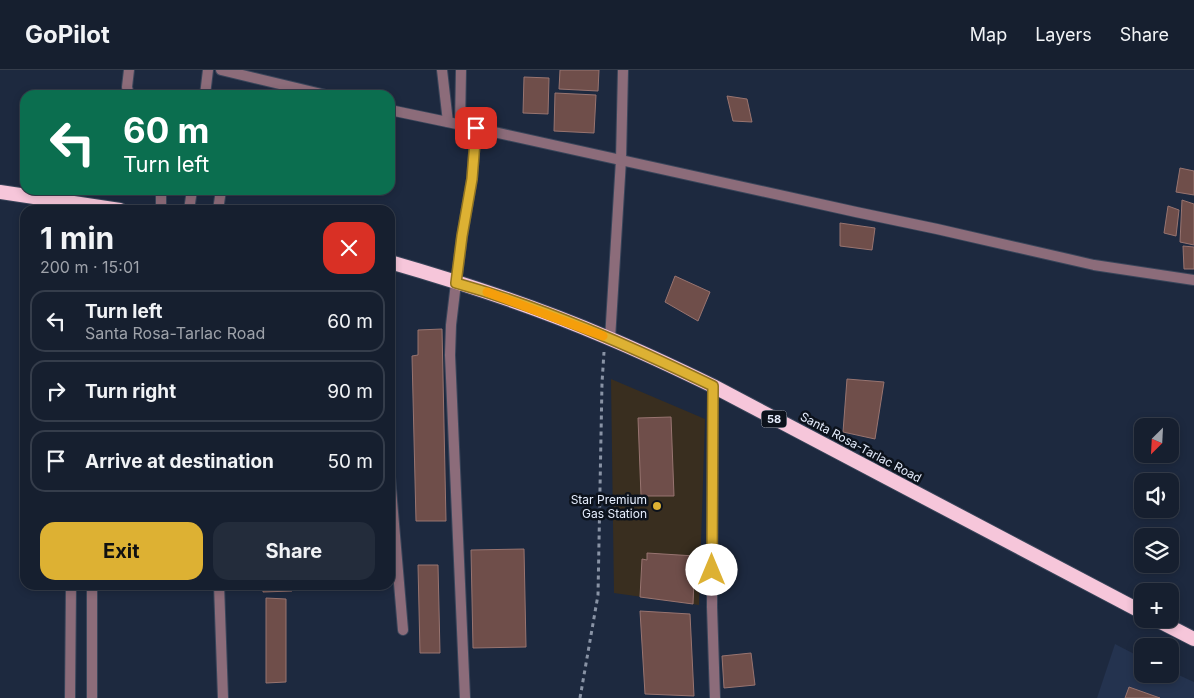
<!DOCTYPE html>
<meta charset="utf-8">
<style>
:root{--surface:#161f2f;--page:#232c3b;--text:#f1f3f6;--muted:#9ea2aa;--line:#353d4b;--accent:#ddb133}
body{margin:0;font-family:Inter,sans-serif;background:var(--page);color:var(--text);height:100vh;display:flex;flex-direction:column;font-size:19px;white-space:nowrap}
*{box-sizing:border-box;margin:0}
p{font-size:16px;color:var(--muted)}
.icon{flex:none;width:28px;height:28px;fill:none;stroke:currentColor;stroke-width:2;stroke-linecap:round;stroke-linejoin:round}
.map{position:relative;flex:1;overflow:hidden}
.panel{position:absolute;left:20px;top:135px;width:375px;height:385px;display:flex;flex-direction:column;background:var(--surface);border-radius:15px;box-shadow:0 2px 8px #0003,0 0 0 1px var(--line)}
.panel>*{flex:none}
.guide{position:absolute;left:20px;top:20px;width:375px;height:105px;border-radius:15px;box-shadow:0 2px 8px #0003,0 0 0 1px var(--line);background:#0b6e4f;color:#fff;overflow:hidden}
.needle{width:32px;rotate:204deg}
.fabs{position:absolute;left:1134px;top:348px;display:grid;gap:10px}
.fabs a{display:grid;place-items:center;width:45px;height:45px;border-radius:10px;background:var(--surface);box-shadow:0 2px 8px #0003,0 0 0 1px var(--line);font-size:25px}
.pin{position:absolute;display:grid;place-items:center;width:42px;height:42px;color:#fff;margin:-21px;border-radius:10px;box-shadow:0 2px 8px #0006}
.me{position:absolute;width:55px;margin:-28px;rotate:0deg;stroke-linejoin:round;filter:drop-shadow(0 0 4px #0008)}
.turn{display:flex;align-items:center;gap:18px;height:105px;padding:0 20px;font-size:22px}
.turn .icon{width:65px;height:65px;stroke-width:2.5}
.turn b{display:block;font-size:35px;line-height:42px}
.round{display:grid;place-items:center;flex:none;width:52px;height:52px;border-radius:15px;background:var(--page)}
.overview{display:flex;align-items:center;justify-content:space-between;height:85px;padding:0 20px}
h1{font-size:30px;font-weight:700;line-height:38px}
.action{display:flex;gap:10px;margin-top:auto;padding:10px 20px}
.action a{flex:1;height:58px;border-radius:15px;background:var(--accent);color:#111;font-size:20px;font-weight:700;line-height:58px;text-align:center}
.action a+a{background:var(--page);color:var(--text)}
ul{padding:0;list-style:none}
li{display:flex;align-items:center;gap:15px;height:62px;margin:0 10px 8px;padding:0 10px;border:2px solid var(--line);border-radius:15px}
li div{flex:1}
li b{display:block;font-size:19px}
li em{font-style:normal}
header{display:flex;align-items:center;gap:30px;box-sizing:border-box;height:70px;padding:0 25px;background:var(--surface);border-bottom:1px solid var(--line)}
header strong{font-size:24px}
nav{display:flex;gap:28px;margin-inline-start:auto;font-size:18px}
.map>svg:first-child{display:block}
</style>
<header>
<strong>GoPilot</strong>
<nav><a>Map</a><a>Layers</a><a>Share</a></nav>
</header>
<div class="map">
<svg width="1194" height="628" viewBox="0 0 1194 628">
<rect width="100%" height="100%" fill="#1d293f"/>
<polygon fill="#392e1f" points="611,309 705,349 699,535 614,523"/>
<polygon fill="#24334f" points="1115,574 1142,588 1142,604 1170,604 1170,601 1194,612 1194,628 1097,628"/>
<g fill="#6f4e4a" stroke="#987470">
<polygon points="560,0 599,0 598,21 559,19"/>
<polygon points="524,7 549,8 548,44 523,43"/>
<polygon points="555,23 596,25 594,63 554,61"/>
<polygon points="727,26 747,29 752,52 733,51"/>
<polygon points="1180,98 1194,101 1194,125 1176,122"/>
<polygon points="1182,130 1194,134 1194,175 1180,172"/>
<polygon points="1168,136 1179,140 1176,166 1164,163"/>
<polygon points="840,153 875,158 872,180 840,176"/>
<polygon points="1183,176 1194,177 1194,199 1184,199"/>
<polygon points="675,206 710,222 698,251 665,232"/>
<polygon points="442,259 446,451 416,451 412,286 418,285 418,260"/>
<polygon points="847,309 884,312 875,369 843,362"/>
<polygon points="671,347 674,426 641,426 638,348"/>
<polygon points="524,479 526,577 473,578 471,480"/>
<polygon points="647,483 695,486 693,534 640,527 642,489 647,490"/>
<polygon points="418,495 438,495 440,583 420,583"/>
<polygon points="263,515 292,515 292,521 263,522"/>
<polygon points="266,528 286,529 286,612 266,613"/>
<polygon points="640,541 690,544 694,626 645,624"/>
<polygon points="751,583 755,615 724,618 722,586"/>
<polygon points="1129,617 1160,628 1125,628"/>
</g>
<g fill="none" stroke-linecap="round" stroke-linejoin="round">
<defs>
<g id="service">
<polyline points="460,55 461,0"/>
<polyline points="218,140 221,120"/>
<polyline points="456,213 451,255 450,285 465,628"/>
<polyline points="390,407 403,560"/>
<polyline points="219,515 223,628"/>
<polyline points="70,628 71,515"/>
<polyline points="92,628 92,515"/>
</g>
<g id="minor">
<polyline points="129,0 127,17 129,25"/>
<polyline points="442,0 448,52"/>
<polyline points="205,25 208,0"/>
<polyline points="161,120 161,140"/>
<polyline points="189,140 192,120"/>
<polyline points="610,269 621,90 623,0"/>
<polyline points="713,316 712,537 715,628"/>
</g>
<g id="tertiary">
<polyline points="221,0 326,25"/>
<polyline points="390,40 476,58"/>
<polyline points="456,213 462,167 472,109 476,58 856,142 937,159 1094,195 1194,210"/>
</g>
<g id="trunk">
<polyline points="0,122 120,140"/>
<path d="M 390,192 C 463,213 536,237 606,267 C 642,282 678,299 713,316 L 1142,542"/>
<polyline points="1155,549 1194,569"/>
</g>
</defs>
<use href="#service" stroke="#39455a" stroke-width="12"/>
<use href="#minor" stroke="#39455a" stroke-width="12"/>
<use href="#tertiary" stroke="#39455a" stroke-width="12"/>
<use href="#trunk" stroke="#39455a" stroke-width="16"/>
<polyline stroke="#8993a5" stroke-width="3" stroke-dasharray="4 4" stroke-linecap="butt" points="580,628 598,525 602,313 604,282"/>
<use href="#service" stroke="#8c6c7a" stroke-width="10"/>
<use href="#minor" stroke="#8c6c7a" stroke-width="10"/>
<use href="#tertiary" stroke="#8c6c7a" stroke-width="10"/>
<use href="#trunk" stroke="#f6c6da" stroke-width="14"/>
</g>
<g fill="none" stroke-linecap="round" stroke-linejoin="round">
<defs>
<path id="route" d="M 476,58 L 472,109 L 462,166 L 456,213 C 545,238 630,276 713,316 L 712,500"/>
</defs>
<use href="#route" stroke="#907321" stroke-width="12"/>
<use href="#route" stroke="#ddb133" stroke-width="9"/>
<polyline stroke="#f59e0b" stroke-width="9" points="487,222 603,266"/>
</g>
<circle fill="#ddb133" stroke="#0c121c" stroke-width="2" cx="657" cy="436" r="5"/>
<g text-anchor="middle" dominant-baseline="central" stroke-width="5" stroke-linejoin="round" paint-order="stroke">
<rect fill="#0c121c" stroke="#a5acba" stroke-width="1" x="761.5" y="340.5" width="25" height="17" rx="4"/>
<g font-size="11" font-weight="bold" fill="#e6eefe">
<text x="774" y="349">58</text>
</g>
<g font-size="12" fill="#e6eefe" stroke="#0c121c">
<text transform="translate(861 377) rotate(28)">Santa Rosa-Tarlac Road</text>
</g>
<g font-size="12" fill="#e6eefe" stroke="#0c121c" text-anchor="end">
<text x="647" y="429">Star Premium<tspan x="647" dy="14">Gas Station</tspan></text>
</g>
</g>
</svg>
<div class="fabs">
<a><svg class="needle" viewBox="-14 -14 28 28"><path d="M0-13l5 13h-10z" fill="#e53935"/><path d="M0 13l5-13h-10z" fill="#9ea2aa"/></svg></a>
<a><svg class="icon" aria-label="sound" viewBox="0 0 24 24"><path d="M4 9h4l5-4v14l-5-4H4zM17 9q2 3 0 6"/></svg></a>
<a><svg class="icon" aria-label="layers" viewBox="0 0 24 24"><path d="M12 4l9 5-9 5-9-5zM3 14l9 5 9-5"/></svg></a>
<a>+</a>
<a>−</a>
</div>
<div class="pin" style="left:476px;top:58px;background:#d93025"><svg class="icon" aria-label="arrive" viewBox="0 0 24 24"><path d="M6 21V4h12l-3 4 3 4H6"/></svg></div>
<svg class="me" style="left:712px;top:500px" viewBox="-20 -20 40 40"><circle r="19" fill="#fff"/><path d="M0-13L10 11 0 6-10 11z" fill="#ddb133"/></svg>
<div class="guide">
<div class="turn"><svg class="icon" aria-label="left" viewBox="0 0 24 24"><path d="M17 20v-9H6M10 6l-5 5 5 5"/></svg><div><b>60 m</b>Turn left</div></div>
</div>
<section class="panel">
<div class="overview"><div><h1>1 min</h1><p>200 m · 15:01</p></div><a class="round" style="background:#d93025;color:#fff"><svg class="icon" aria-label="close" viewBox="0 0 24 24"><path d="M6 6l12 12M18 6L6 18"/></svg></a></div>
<ul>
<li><svg class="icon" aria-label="left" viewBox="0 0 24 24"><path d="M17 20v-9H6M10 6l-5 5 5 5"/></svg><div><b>Turn left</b><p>Santa Rosa-Tarlac Road</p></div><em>60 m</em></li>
<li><svg class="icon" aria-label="right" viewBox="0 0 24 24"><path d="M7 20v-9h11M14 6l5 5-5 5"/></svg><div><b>Turn right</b></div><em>90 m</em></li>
<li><svg class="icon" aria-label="arrive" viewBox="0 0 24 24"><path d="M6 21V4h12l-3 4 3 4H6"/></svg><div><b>Arrive at destination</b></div><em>50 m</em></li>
</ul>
<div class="action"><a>Exit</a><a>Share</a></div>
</section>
</div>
